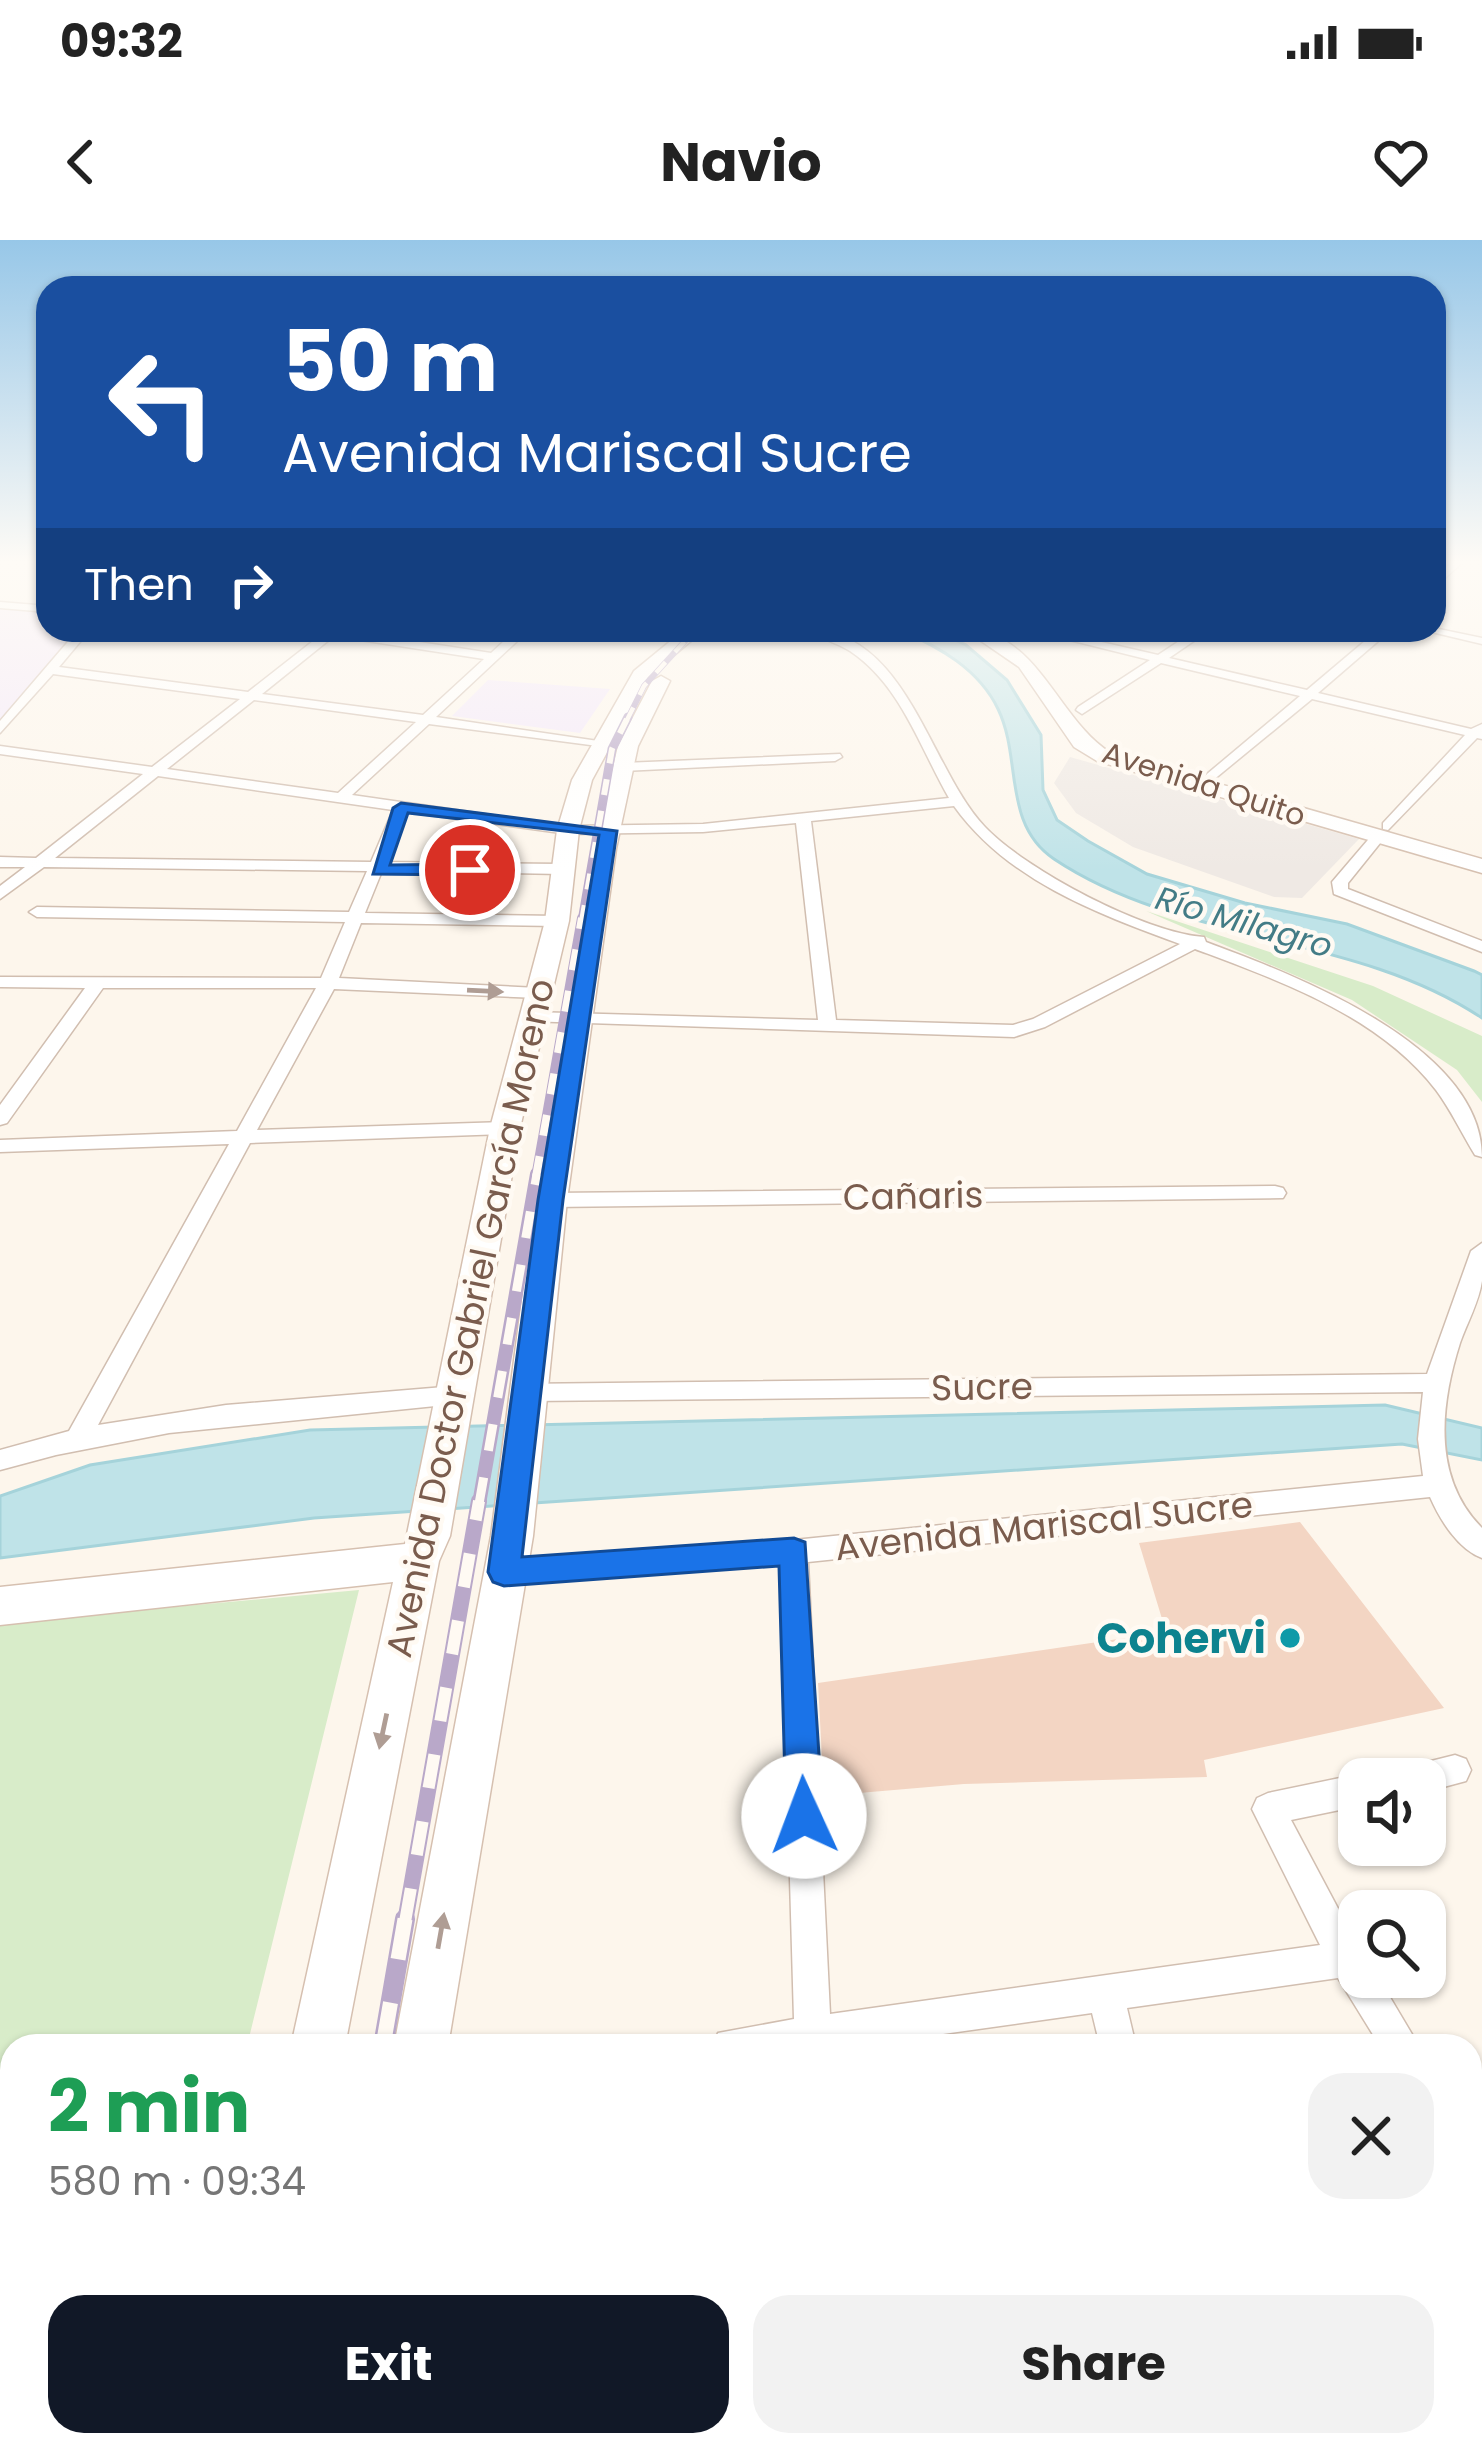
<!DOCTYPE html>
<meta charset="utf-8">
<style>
:root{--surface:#fff;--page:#f2f2f2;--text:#222;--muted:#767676;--accent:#111827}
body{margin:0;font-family:Poppins,sans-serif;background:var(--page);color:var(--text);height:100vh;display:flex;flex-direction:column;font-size:45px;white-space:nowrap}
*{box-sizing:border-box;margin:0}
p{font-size:39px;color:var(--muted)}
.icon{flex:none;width:66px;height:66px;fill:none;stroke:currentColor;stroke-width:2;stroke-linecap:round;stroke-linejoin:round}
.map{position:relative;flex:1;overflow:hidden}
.panel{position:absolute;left:0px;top:1794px;width:1482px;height:423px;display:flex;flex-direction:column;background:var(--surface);border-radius:36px 36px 0 0;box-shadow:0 3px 9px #0004}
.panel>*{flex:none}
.top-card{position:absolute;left:36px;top:36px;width:1410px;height:366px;border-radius:36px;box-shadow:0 3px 9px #0004;background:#1a4fa0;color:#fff;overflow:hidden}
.tools{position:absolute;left:1338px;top:1518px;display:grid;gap:24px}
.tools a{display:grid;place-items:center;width:108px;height:108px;border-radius:24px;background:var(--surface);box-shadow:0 3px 9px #0004;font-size:60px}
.pin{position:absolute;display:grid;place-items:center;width:102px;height:102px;color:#fff;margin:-51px;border:6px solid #fff;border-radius:50%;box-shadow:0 3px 12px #0007}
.me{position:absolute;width:132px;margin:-66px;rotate:358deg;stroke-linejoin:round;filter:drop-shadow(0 0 9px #0008)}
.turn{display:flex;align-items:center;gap:42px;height:252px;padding:0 48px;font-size:54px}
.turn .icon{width:156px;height:156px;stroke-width:2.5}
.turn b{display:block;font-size:84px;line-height:102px}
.then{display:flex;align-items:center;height:114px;padding:0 48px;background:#0003;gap:24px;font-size:45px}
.round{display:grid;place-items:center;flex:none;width:126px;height:126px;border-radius:36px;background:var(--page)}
.headline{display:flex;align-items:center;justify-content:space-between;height:204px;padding:0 48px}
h1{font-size:72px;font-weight:700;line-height:90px;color:#1e9e55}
.button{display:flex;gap:24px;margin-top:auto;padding:24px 48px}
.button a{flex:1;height:138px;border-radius:36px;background:var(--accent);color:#fff;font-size:48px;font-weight:700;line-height:138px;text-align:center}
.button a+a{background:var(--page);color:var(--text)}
.status{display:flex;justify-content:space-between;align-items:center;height:84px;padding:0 60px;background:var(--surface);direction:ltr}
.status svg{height:33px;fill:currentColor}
header{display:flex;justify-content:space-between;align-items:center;height:156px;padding:0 48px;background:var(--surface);font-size:54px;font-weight:700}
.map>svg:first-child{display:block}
</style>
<div class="status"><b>09:32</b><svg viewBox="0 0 49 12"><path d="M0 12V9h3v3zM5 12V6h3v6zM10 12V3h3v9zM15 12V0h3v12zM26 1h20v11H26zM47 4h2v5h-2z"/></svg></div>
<header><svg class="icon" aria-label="back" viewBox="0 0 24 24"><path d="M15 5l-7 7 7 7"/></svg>Navio<svg class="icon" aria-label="heart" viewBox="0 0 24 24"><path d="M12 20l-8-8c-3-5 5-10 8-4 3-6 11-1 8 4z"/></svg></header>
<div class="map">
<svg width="1482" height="2215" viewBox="0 0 1482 2215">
<rect width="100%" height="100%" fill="#fdf6ec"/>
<polygon fill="#efe9e4" points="1070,517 1359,599 1302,658 1274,657 1133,607 1076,573 1054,543"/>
<g fill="#f3e8fa">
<polygon points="0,368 48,372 48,390 79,390 0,481"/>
<polygon points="488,440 610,449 580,493 452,476"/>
</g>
<g fill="#d8ecc9">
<polygon points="1146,671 1373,746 1482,796 1482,862 1457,830 1352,760"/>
<polygon points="359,1350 247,1806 12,1806 12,2205 149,2205 147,2215 0,2215 0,1383"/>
</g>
<g fill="#bfe3e8" stroke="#a5d3da" stroke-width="3">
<path d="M 900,390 L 933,390 L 966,405 L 1007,440 L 1041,495 L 1043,550 L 1057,580 L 1088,601 L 1147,634 L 1245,663 L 1347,684 L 1474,731 L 1482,735 L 1482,778 C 1353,692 1183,705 1054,619 C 1002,584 1022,518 998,469 C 979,429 939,407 900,390 Z"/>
<polygon points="1385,1165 1482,1188 1482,1220 1402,1204 314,1278 0,1318 0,1256 90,1225 310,1190"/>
</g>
<polygon fill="#f3d5c3" points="1300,1282 1444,1468 1204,1520 1207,1537 964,1544 824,1556 818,1443 1166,1392 1139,1303"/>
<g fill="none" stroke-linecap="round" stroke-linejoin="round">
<defs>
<g id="minor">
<polygon points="1453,321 1464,321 1434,348 1434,339"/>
<polygon points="0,362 48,366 48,372 0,368"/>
<polygon points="1434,388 1482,398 1482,404 1423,390"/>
<path d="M 78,390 L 90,390 L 59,427 L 248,452 L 322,394 L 318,390 L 341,390 L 491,413 L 516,390 L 529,390 L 436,477 L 605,502 L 598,506 L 429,484 L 352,555 L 568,586 L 703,584 L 949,558 C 920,508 901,445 850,411 C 837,403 821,399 808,390 C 907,390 930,530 985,587 C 1026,630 1145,693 1204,697 L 1206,702 C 1292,734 1482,805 1482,917 L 1475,915 C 1462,894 1451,870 1436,850 C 1378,775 1280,741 1195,709 L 1045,787 L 1014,797 L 526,781 L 523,777 L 532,772 L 818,780 L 796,583 L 703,592 L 568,594 L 407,572 L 386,622 L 562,624 L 570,629 L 562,634 L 382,631 L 365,673 L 557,676 L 565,681 L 557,686 L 361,683 L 339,738 L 538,748 L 547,753 L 538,758 L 334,749 L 257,890 L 505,882 L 515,888 L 505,894 L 250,903 L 98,1185 L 226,1165 L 456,1146 L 465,1149 L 468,1156 L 465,1163 L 169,1193 L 56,1215 L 0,1230 L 0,1210 L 69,1191 L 229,904 L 0,912 L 0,900 L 237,891 L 316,748 L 103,748 L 7,883 L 0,885 L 0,865 L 85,748 L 0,747 L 0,737 L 321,738 L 345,682 L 37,677 L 29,672 L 37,667 L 349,672 L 367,631 L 44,627 L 0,659 L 0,646 L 25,627 L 0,627 L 0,617 L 36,618 L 143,534 L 0,514 L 0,506 L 152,527 L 240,459 L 53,434 L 0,493 L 0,481 ZM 334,396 L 484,419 L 423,475 L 262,454 ZM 254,460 L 416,482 L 338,553 L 167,529 ZM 158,536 L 393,570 L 371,622 L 55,618 ZM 954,566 C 1008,641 1096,673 1180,704 L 1033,779 L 1013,785 L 836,780 L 811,581 Z"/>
<polygon points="1029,390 1049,390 1158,415 1196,390 1210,390 1169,418 1307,450 1378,390 1391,390 1318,453 1471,489 1482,484 1482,499 1477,498 1388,590 1383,589 1383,583 1465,495 1312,459 1212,541 1205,537 1207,534 1300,456 1161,423 1082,474 1076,470 1078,467 1150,420"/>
<polygon points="840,514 842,517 835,521 623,531 616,527 623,523"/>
<polygon points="1373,594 1385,597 1348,643 1348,649 1482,701 1482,712 1334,654 1332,642"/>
<polygon points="1275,946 1283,948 1286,953 1283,958 551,967 540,960 551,953"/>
<path d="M 1482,1003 C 1482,1015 1482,1029 1482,1041 C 1479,1062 1467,1083 1460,1103 C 1440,1166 1432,1238 1482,1288 L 1482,1318 C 1458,1309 1440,1280 1430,1257 L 808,1322 L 830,1774 L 1320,1705 L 1252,1569 L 1257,1558 L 1268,1553 L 1359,1534 L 1370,1539 L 1359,1539 L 1359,1566 L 1291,1580 L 1359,1708 L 1359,1737 L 1378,1737 L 1419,1806 L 1380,1806 L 1338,1738 L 1127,1768 L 1136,1806 L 1100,1806 L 1092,1773 L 858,1806 L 713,1806 L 718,1793 L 794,1779 L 781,1325 L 504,1344 L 494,1341 L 490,1332 L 494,1323 L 794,1300 L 1423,1236 L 1418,1199 L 1423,1152 L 529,1161 L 520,1158 L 517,1151 L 520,1144 L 1427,1134 L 1471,1011 Z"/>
<polygon points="1455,1515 1466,1519 1471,1530 1466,1541 1425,1552 1425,1539 1398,1539 1403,1528"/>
<polygon points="1470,1894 1482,1899 1482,1951 1470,1946"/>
<rect x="791" y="2205" width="44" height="10"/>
<polygon points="1195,2205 1239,2205 1242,2215 1198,2215"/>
</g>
<g id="secondary">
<polygon points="684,390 704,390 648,437 592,540 579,590 569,681 520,888 450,1296 439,1321 345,1806 291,1806 393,1342 0,1385 0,1347 405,1304 490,888 545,681 557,590 572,540 634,431"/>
<path d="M 965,390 C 1038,390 1057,480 1111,513 L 1482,619 L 1482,633 L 1097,521 L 1074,507 L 1019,427 Z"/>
<polygon points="661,436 670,441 638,506 616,609 567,960 533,1296 448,1806 394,1806 491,1296 535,960 594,609 618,506 652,441"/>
<polygon points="199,2205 265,2205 263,2215 197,2215"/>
<polygon points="325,2205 391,2205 389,2215 323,2215"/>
</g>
</defs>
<use href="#minor" stroke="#d1beb0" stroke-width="3"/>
<use href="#secondary" stroke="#d6c0b0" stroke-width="3"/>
<use href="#minor" fill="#fff" fill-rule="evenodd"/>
<use href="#secondary" fill="#fff" fill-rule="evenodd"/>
<defs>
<polyline id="rail-far5" points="627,480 644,446 695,390"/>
<polyline id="rail-far4" points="582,681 612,509 628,477"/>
<polyline id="rail-far3" points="536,937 582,678"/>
<polyline id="rail-far2" points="479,1264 537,934"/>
<polyline id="rail-far1" points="405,1682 479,1261"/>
<g id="rail">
<polyline points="383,1806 405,1679"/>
<polyline points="309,2215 311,2205"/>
</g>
</defs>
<use href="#rail-far5" stroke="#b9a8c9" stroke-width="6"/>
<use href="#rail-far4" stroke="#b9a8c9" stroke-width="9"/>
<use href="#rail-far3" stroke="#b9a8c9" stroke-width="10"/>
<use href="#rail-far2" stroke="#b9a8c9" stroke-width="14"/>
<use href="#rail-far1" stroke="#b9a8c9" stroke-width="16"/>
<use href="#rail" stroke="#b9a8c9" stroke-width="20"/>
<use href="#rail-far5" stroke="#fffaf3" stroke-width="4.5" stroke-dasharray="14" stroke-linecap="butt"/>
<use href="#rail-far4" stroke="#fffaf3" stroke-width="6" stroke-dasharray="16" stroke-linecap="butt"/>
<use href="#rail-far3" stroke="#fffaf3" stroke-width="8" stroke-dasharray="21" stroke-linecap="butt"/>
<use href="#rail-far2" stroke="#fffaf3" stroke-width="9" stroke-dasharray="27" stroke-linecap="butt"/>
<use href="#rail-far1" stroke="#fffaf3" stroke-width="12" stroke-dasharray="34" stroke-linecap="butt"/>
<use href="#rail" stroke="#fffaf3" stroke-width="15" stroke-dasharray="44" stroke-linecap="butt"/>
</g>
<defs><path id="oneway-solid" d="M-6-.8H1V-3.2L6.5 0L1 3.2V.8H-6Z" transform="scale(3)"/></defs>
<g fill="#af9d94">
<use href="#oneway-solid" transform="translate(485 751) rotate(3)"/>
<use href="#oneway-solid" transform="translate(383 1491) rotate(102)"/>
<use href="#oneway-solid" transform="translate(441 1691) rotate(-80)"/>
</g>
<linearGradient id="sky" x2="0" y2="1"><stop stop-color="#97c7e8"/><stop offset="0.51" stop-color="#fefbf6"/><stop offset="1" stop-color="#fefbf6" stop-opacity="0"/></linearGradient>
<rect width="1482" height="631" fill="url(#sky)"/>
<polygon fill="#1a73e8" stroke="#114b97" stroke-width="3" points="401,563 617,591 563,960 522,1317 794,1298 805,1302 823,1576 817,1589 804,1595 791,1589 786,1576 779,1326 504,1346 493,1342 488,1332 538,960 599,595 408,573 390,625 470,624 479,630 470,635 373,634 393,568"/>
<circle fill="#0f9aa8" stroke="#fffaf3" stroke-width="4.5" cx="1290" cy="1398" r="12"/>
<g text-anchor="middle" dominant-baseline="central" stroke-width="9" stroke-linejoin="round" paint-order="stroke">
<g font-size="30" fill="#7a5c4d" stroke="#fffaf3">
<text transform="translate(1204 544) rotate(18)">Avenida Quito</text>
</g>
<g font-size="33" font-style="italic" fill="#437c86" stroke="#fffaf3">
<text transform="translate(1244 682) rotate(16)">Río Milagro</text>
</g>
<g font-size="36" fill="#7a5c4d" stroke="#fffaf3">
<text transform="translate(913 956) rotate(-1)">Cañaris</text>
<text transform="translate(470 1078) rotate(-78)">Avenida Doctor Gabriel García Moreno</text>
<text transform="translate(982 1147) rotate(-1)">Sucre</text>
<text transform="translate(1044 1286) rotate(-6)">Avenida Mariscal Sucre</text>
</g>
<g font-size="42" font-weight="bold" fill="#0d838f" stroke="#fffaf3" text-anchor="end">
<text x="1266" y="1398">Cohervi</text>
</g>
</g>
</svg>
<div class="tools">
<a><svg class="icon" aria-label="sound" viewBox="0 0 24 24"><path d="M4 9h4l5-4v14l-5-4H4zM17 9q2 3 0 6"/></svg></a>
<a><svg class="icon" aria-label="search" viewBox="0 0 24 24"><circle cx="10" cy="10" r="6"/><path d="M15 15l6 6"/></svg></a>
</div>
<div class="pin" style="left:470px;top:630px;background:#d93025"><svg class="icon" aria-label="arrive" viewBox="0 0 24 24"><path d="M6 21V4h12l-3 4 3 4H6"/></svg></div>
<svg class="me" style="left:804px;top:1576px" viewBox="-20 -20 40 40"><circle r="19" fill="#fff"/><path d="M0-13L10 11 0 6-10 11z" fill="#1a73e8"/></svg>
<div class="top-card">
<div class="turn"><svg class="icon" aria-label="left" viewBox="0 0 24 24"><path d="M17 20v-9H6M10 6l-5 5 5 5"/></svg><div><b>50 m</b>Avenida Mariscal Sucre</div></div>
<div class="then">Then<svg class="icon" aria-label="right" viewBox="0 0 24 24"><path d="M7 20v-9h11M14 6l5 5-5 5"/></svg></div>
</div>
<section class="panel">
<div class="headline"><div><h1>2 min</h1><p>580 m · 09:34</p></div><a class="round"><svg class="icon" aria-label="close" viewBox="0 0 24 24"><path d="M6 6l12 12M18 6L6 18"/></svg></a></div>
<div class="button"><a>Exit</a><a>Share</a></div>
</section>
</div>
